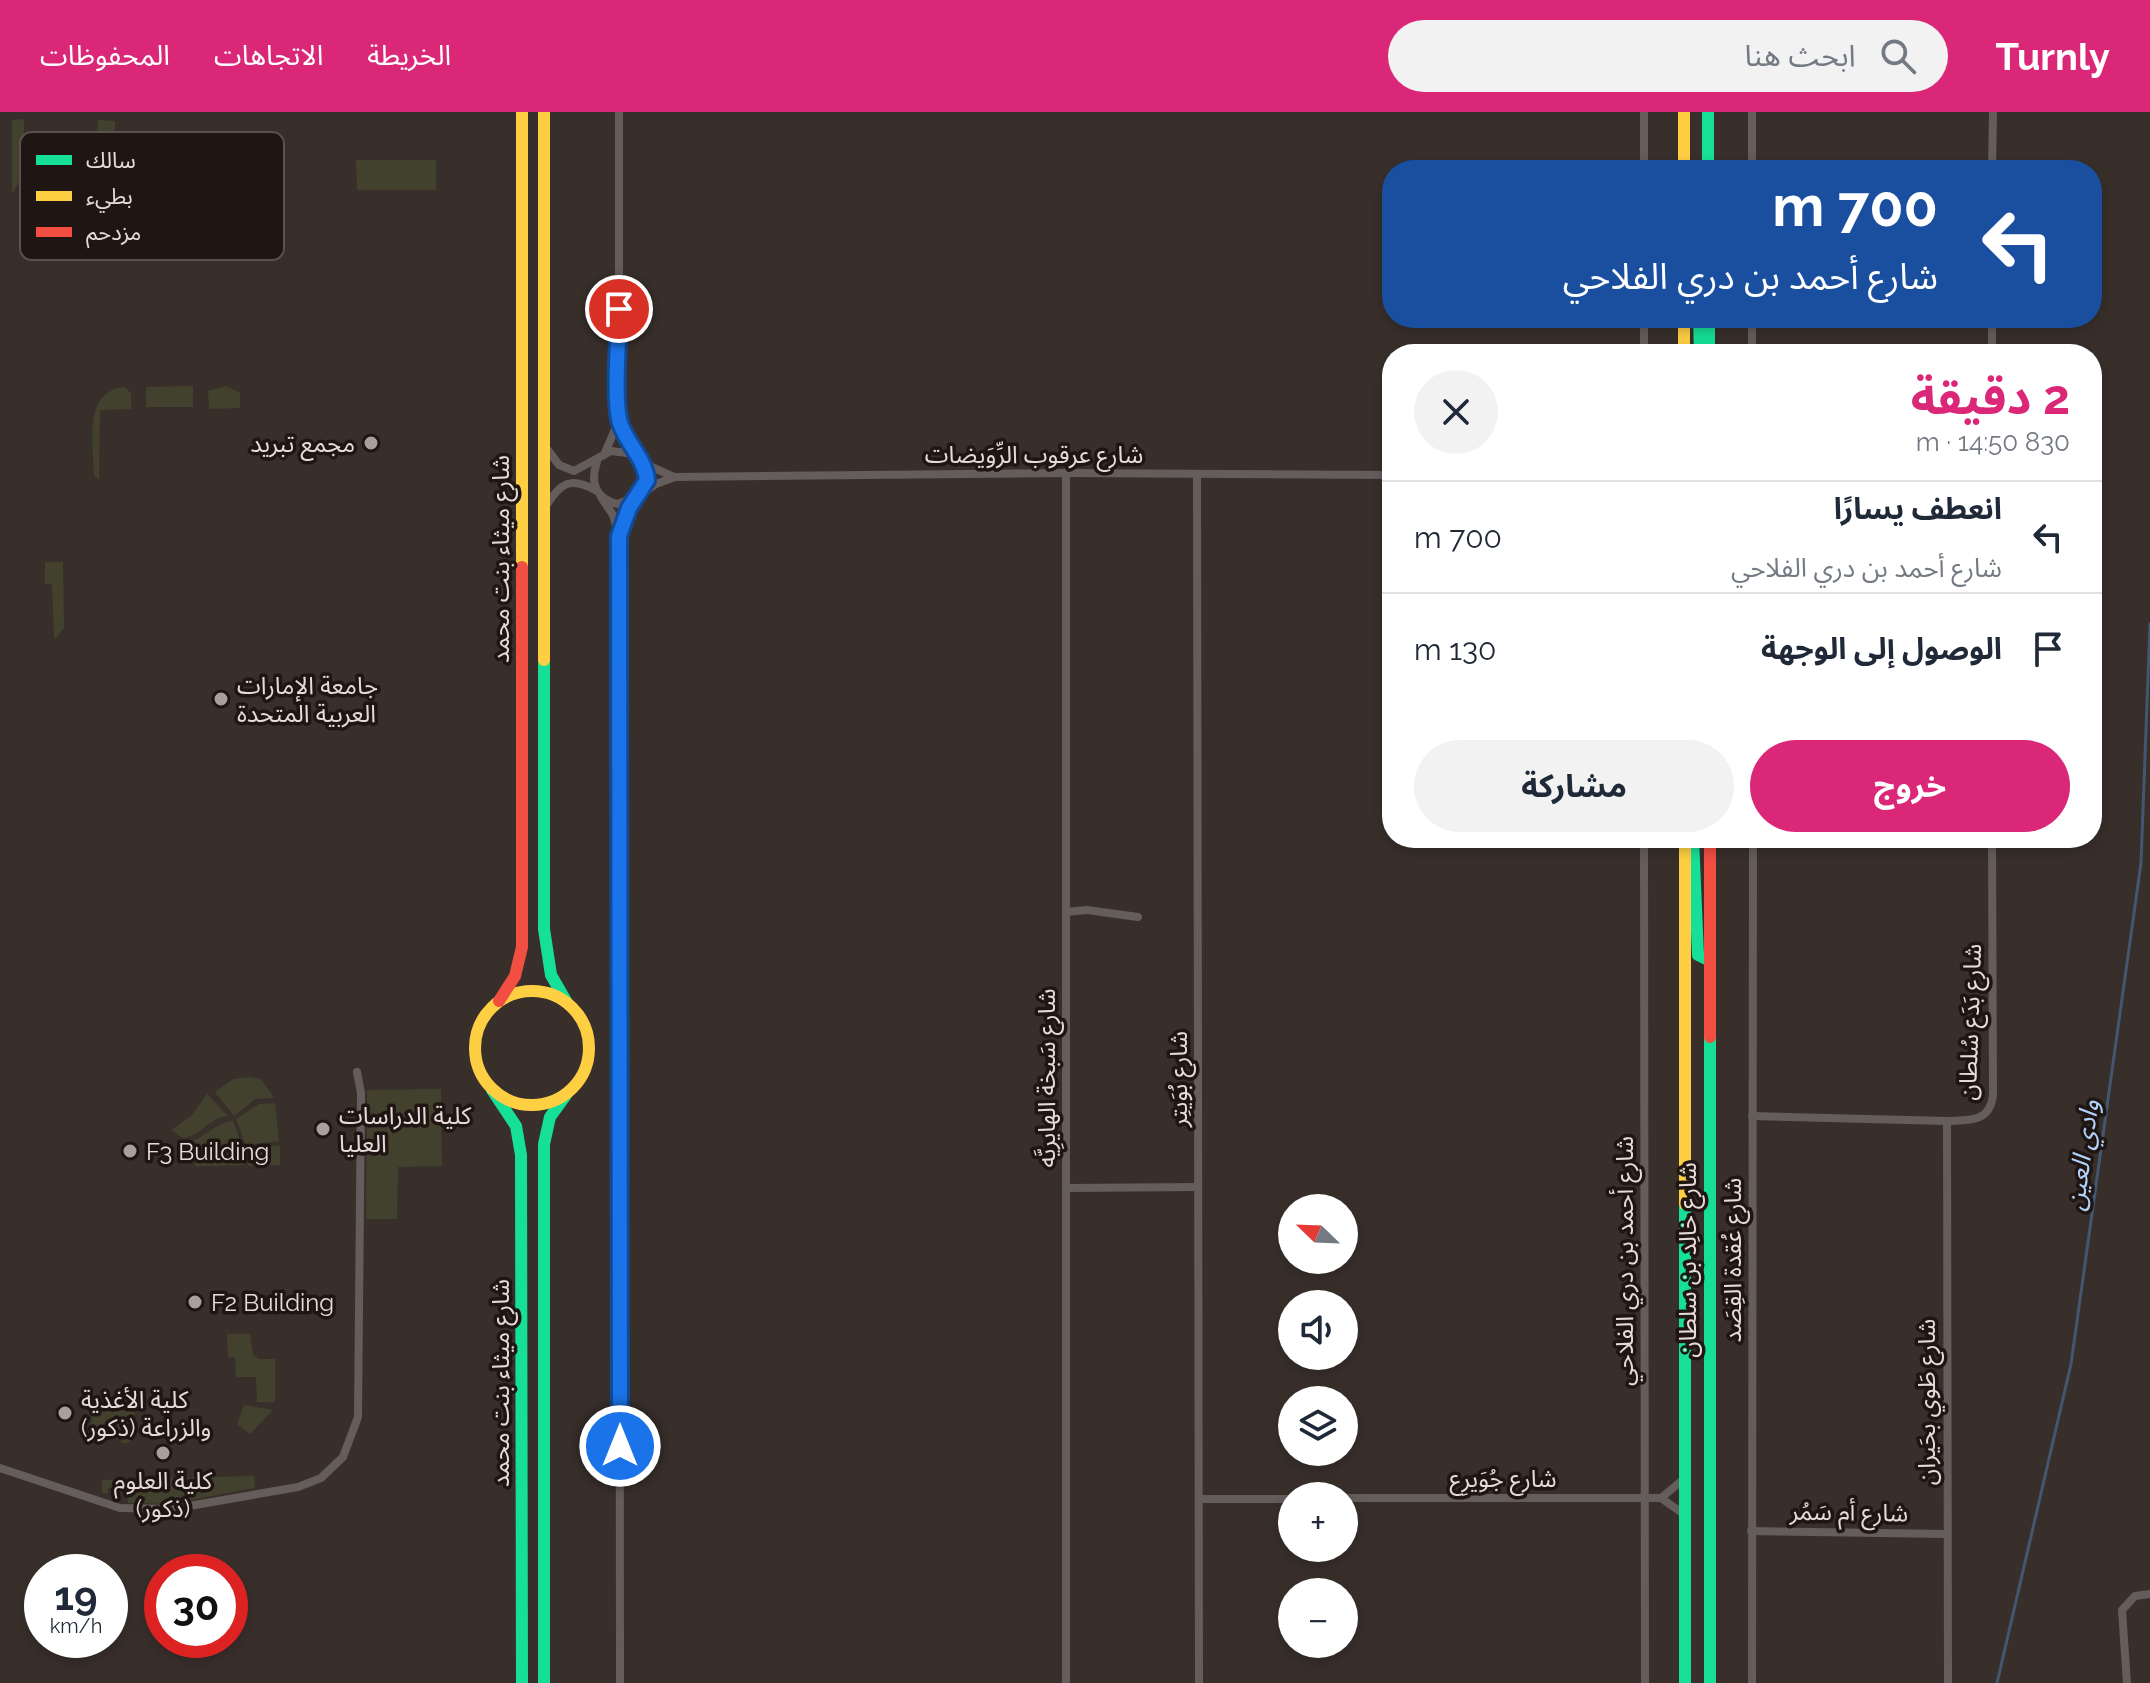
<!DOCTYPE html>
<html lang="ar">
<meta charset="utf-8">
<style>
:root{--surface:#fff;--page:#f2f2f3;--text:#1f2937;--muted:#747a83;--line:#e0e1e3;--accent:#db2777}
body{margin:0;font-family:Raleway,"Noto Sans Arabic",sans-serif;background:var(--page);color:var(--text);direction:rtl;height:100vh;display:flex;flex-direction:column;font-size:30px;white-space:nowrap}
*{box-sizing:border-box;margin:0}
p{font-size:26px;color:var(--muted)}
.icon{flex:none;width:44px;height:44px;fill:none;stroke:currentColor;stroke-width:2;stroke-linecap:round;stroke-linejoin:round}
.map{position:relative;flex:1;overflow:hidden;direction:ltr}
.side{position:absolute;left:1382px;top:232px;width:720px;height:504px;display:flex;flex-direction:column;background:var(--surface);border-radius:32px;box-shadow:0 4px 12px #0003;direction:rtl}
.side>*{flex:none}
.top-card{position:absolute;left:1382px;top:48px;width:720px;height:168px;border-radius:32px;box-shadow:0 4px 12px #0003;direction:rtl;background:#1a4fa0;color:#fff;overflow:hidden}
.needle{width:52px;rotate:293deg}
.fabs{position:absolute;left:1278px;top:1082px;display:grid;gap:16px}
.fabs a{display:grid;place-items:center;width:80px;height:80px;border-radius:50%;background:var(--surface);box-shadow:0 4px 12px #0003;font-size:40px}
.speed{position:absolute;left:24px;top:1442px;display:flex;gap:16px;font-size:40px;font-weight:700;text-align:center}
.speed>*{display:grid;place-content:center;width:104px;height:104px;border-radius:50%;background:var(--surface);box-shadow:0 4px 12px #0003;line-height:1}
.speed small{font-size:20px;font-weight:400}
.speed .limit{border:12px solid #d22;background:#fff;color:#111}
.pin{position:absolute;display:grid;place-items:center;width:68px;height:68px;color:#fff;margin:-34px;border:4px solid #fff;border-radius:50%;box-shadow:0 2px 8px #0007}
.me{position:absolute;width:88px;margin:-44px;rotate:0deg;stroke-linejoin:round;filter:drop-shadow(0 0 6px #0008)}
.turn{display:flex;align-items:center;gap:28px;height:168px;padding:0 32px;font-size:36px}
.turn .icon{width:104px;height:104px;stroke-width:2.5}
.turn b{display:block;font-size:56px;line-height:68px}
.round{display:grid;place-items:center;flex:none;width:84px;height:84px;border-radius:42px;background:var(--page)}
.overview{display:flex;align-items:center;justify-content:space-between;height:136px;padding:0 32px}
h1{font-size:48px;font-weight:700;line-height:60px;color:var(--accent)}
.action{display:flex;gap:16px;margin-top:auto;padding:16px 32px}
.action a{flex:1;height:92px;border-radius:48px;background:var(--accent);color:#fff;font-size:32px;font-weight:700;line-height:92px;text-align:center}
.action a+a{background:var(--page);color:var(--text)}
ul{padding:0;list-style:none}
li{display:flex;align-items:center;gap:24px;height:112px;padding:0 32px;border-top:2px solid var(--line)}
li div{flex:1}
li b{display:block;font-size:30px}
li em{font-style:normal}
header{display:flex;align-items:center;gap:48px;box-sizing:border-box;height:112px;padding:0 40px;background:var(--accent);color:#fff}
header strong{font-size:38px}
nav{display:flex;gap:44px;margin-inline-start:auto;font-size:28px}
.search{width:560px;height:72px;background:var(--page);display:flex;align-items:center;gap:20px;box-sizing:border-box;padding:0 28px;border-radius:44px;color:var(--muted);font-size:30px}
.map>svg:first-child{display:block}
</style>
<header>
<strong>Turnly</strong>
<div class="search"><svg class="icon" aria-label="search" viewBox="0 0 24 24"><circle cx="10" cy="10" r="6"/><path d="M15 15l6 6"/></svg>ابحث هنا</div>
<nav><a>الخريطة</a><a>الاتجاهات</a><a>المحفوظات</a></nav>
</header>
<div class="map">
<svg width="2150" height="1571" viewBox="0 0 2150 1571">
<rect width="100%" height="100%" fill="#382f2b"/>
<g fill="#42412e">
<polygon points="24,7 24,39 55,39 55,49 28,58 12,81 12,8"/>
<polygon points="98,8 115,9 115,20 127,21 126,47 112,47 112,74 108,75 66,45 66,39 97,39"/>
<polygon points="356,48 436,48 436,78 357,78"/>
<polygon points="193,274 193,295 146,295 146,275"/>
<polygon points="226,274 240,281 240,296 209,297 208,279"/>
<path d="M 124,275 L 131,281 L 131,297 L 100,298 L 99,368 L 94,363 C 94,331 82,280 124,275 Z"/>
<polygon points="45,450 63,450 64,516 54,528 52,472 45,472"/>
<polygon points="249,965 261,967 274,986 255,987 234,1004 215,980 233,967"/>
<polygon points="441,977 442,1054 398,1055 397,1107 366,1107 367,978"/>
<path d="M 207,982 L 228,1004 C 209,1005 202,1024 183,1026 L 171,1018 L 191,1004 Z"/>
<polygon points="275,991 279,1029 246,1033 236,1007 259,992"/>
<path d="M 233,1009 L 242,1034 L 209,1037 L 194,1043 L 187,1030 C 206,1027 214,1010 233,1009 Z"/>
<polygon points="280,1033 280,1053 248,1054 247,1037"/>
<polygon points="243,1039 244,1053 195,1054 195,1048"/>
<polygon points="250,1222 253,1243 259,1247 275,1247 275,1290 257,1290 256,1265 236,1265 235,1245 228,1245 227,1222"/>
<polygon points="91,1292 135,1298 133,1327 128,1331 122,1331 121,1327 92,1327"/>
<polygon points="244,1293 273,1298 250,1322 237,1312"/>
<polygon points="254,1364 255,1376 169,1392 128,1391 127,1376 108,1376 108,1381 102,1381 102,1368"/>
</g>
<g fill="none" stroke-linecap="round" stroke-linejoin="round">
<polyline stroke="#445770" stroke-width="3" points="1997,1571 2071,1252 2141,751 2150,512"/>
<g stroke="#645d5b" stroke-width="8">
<polyline points="1644,0 1644,58"/>
<polyline points="1752,0 1752,58"/>
<polyline points="1992,58 1993,0"/>
<polyline points="1644,206 1644,242"/>
<polyline points="1752,242 1752,206"/>
<polyline points="1992,242 1992,206"/>
<polyline points="619,309 635,342"/>
<path d="M 544,333 L 559,353 L 574,359 L 611,339 L 635,342 L 646,359 L 639,384 L 617,392 C 595,386 590,370 597,350"/>
<polyline points="604,343 619,308 619,0"/>
<polyline points="643,351 674,365"/>
<polyline points="1066,361 1066,1571"/>
<polyline points="1197,363 1199,1571"/>
<polyline points="639,384 656,372 675,365 1066,361 1392,363"/>
<polyline points="601,385 613,403 619,424 620,1571"/>
<path d="M 546,394 C 560,371 571,364 595,378"/>
<polyline points="620,419 634,388"/>
<polyline points="1644,726 1645,1571"/>
<polyline points="1066,800 1087,798 1138,805"/>
<path d="M 1752,1004 L 1947,1009 C 1969,1008 1989,1011 1993,984 L 1992,726"/>
<polyline points="1947,1009 1948,1571"/>
<polyline points="1066,1076 1198,1075"/>
<polyline points="0,1356 120,1396 172,1397 298,1375 321,1366 343,1345 358,1305 361,981 357,960"/>
<polyline points="1344,1386 1661,1386 1685,1403"/>
<polyline points="1661,1386 1685,1366"/>
<polyline points="1199,1387 1292,1387"/>
<polyline points="1751,1419 1946,1422"/>
<polyline points="1752,1571 1753,726"/>
<polyline points="2127,1571 2122,1498 2135,1484 2150,1482"/>
</g>
<g stroke="#16e098" stroke-width="12">
<polyline points="1708,0 1708,58"/>
<polyline points="1699,206 1700,242"/>
<polyline points="1709,206 1709,242"/>
<polyline points="544,548 544,817 551,863 566,889"/>
<polyline points="1693,726 1698,843 1710,849"/>
<polyline points="1710,925 1710,1571"/>
<polyline points="492,978 516,1014 521,1043 522,1571"/>
<polyline points="1685,1092 1685,1571"/>
<polyline points="544,1571 544,1032 550,1005 566,983"/>
</g>
<g stroke="#ffcf43" stroke-width="12">
<polyline points="522,0 522,455"/>
<polyline points="544,0 544,548"/>
<polyline points="1684,0 1684,58"/>
<polyline points="1684,206 1684,242"/>
<polyline points="1685,726 1685,1092"/>
<circle cx="532" cy="936" r="57"/>
</g>
<g stroke="#f24e42" stroke-width="12">
<polyline points="1710,726 1710,925"/>
<polyline points="499,889 515,864 522,835 522,455"/>
</g>
</g>
<g fill="none" stroke-linecap="round" stroke-linejoin="round">
<defs>
<path id="route" d="M 619,197 C 619,226 613,286 620,311 C 627,332 645,347 647,368 L 629,396 L 619,424 L 620,1334"/>
</defs>
<use href="#route" stroke="#114b97" stroke-width="20"/>
<use href="#route" stroke="#1a73e8" stroke-width="14"/>
</g>
<g fill="#aa9f9b" stroke="#1f1613" stroke-width="3">
<circle cx="371" cy="331" r="8"/>
<circle cx="221" cy="587" r="8"/>
<circle cx="323" cy="1017" r="8"/>
<circle cx="130" cy="1039" r="8"/>
<circle cx="195" cy="1190" r="8"/>
<circle cx="65" cy="1301" r="8"/>
<circle cx="163" cy="1341" r="8"/>
</g>
<g text-anchor="middle" dominant-baseline="central" stroke-width="7" stroke-linejoin="round" paint-order="stroke">
<g font-size="24" fill="#e8dbd7" stroke="#1f1613" text-anchor="start">
<text x="355" y="331" text-anchor="end">مجمع تبريد</text>
<text x="237" y="573">جامعة الإمارات<tspan x="237" dy="28">العربية المتحدة</tspan></text>
<text x="339" y="1003">كلية الدراسات<tspan x="339" dy="28">العليا</tspan></text>
<text x="146" y="1039">F3 Building</text>
<text x="211" y="1190">F2 Building</text>
<text x="81" y="1287">كلية الأغذية<tspan x="81" dy="28">والزراعة (ذكور)</tspan></text>
<text x="163" y="1368" text-anchor="middle">كلية العلوم<tspan x="163" dy="28">(ذكور)</tspan></text>
</g>
<g font-size="24" fill="#e8dbd7" stroke="#1f1613">
<text x="1034" y="342">شارع عرقوب الرِّوَيضات</text>
<text transform="translate(500 447) rotate(-90)">شارع ميثاء بنت محمد</text>
<text transform="translate(1970 910) rotate(-88)">شارع بَدَع سُلطان</text>
<text transform="translate(1046 966) rotate(-90)">شارع سَبخة الهايرِيَّه</text>
<text transform="translate(1178 967) rotate(-90)">شارع بُوَيتِر</text>
<text transform="translate(1687 1148) rotate(-90)">شارع خالِد بن سلطان</text>
<text transform="translate(1732 1148) rotate(-90)">شارع عُقدة القِصَد</text>
<text transform="translate(1624 1149) rotate(-90)">شارع أحمد بن دري الفلاحي</text>
<text transform="translate(500 1271) rotate(-90)">شارع ميثاء بنت محمد</text>
<text transform="translate(1926 1290) rotate(-90)">شارع طَوي بحَيران</text>
<text x="1503" y="1366">شارع جُوَيرِع</text>
<text transform="translate(1849 1400) rotate(1)">شارع أم سَمُر</text>
</g>
<g font-size="26" font-style="italic" fill="#b2d2fb" stroke="#1f1613">
<text transform="translate(2082 1043) rotate(-82)">وادي العين</text>
</g>
</g>
<rect x="20" y="20" width="264" height="128" rx="12" fill="#1f1613" stroke="#5b514e" stroke-width="2"/>
<rect x="36" y="43" width="36" height="10" fill="#16e098"/>
<rect x="36" y="79" width="36" height="10" fill="#ffcf43"/>
<rect x="36" y="115" width="36" height="10" fill="#f24e42"/>
<g font-size="22" fill="#e8dbd7">
<text x="86" y="56">سالك</text>
<text x="86" y="92">بطيء</text>
<text x="86" y="128">مزدحم</text>
</g>
</svg>
<div class="fabs">
<a><svg class="needle" viewBox="-14 -14 28 28"><path d="M0-13l5 13h-10z" fill="#e53935"/><path d="M0 13l5-13h-10z" fill="#747a83"/></svg></a>
<a><svg class="icon" aria-label="sound" viewBox="0 0 24 24"><path d="M4 9h4l5-4v14l-5-4H4zM17 9q2 3 0 6"/></svg></a>
<a><svg class="icon" aria-label="layers" viewBox="0 0 24 24"><path d="M12 4l9 5-9 5-9-5zM3 14l9 5 9-5"/></svg></a>
<a>+</a>
<a>−</a>
</div>
<div class="speed"><div>19<small>km/h</small></div><div class="limit">30</div></div>
<div class="pin" style="left:619px;top:197px;background:#d93025"><svg class="icon" aria-label="arrive" viewBox="0 0 24 24"><path d="M6 21V4h12l-3 4 3 4H6"/></svg></div>
<svg class="me" style="left:620px;top:1334px" viewBox="-20 -20 40 40"><circle r="17" fill="#1a73e8" stroke="#fff" stroke-width="3"/><path d="M0-11L8 9 0 5-8 9z" fill="#fff"/></svg>
<div class="top-card">
<div class="turn"><svg class="icon" aria-label="left" viewBox="0 0 24 24"><path d="M17 20v-9H6M10 6l-5 5 5 5"/></svg><div><b>700 m</b>شارع أحمد بن دري الفلاحي</div></div>
</div>
<section class="side">
<div class="overview"><div><h1>2 دقيقة</h1><p>830 m · 14:50</p></div><a class="round"><svg class="icon" aria-label="close" viewBox="0 0 24 24"><path d="M6 6l12 12M18 6L6 18"/></svg></a></div>
<ul>
<li><svg class="icon" aria-label="left" viewBox="0 0 24 24"><path d="M17 20v-9H6M10 6l-5 5 5 5"/></svg><div><b>انعطف يسارًا</b><p>شارع أحمد بن دري الفلاحي</p></div><em>700 m</em></li>
<li><svg class="icon" aria-label="arrive" viewBox="0 0 24 24"><path d="M6 21V4h12l-3 4 3 4H6"/></svg><div><b>الوصول إلى الوجهة</b></div><em>130 m</em></li>
</ul>
<div class="action"><a>خروج</a><a>مشاركة</a></div>
</section>
</div>
